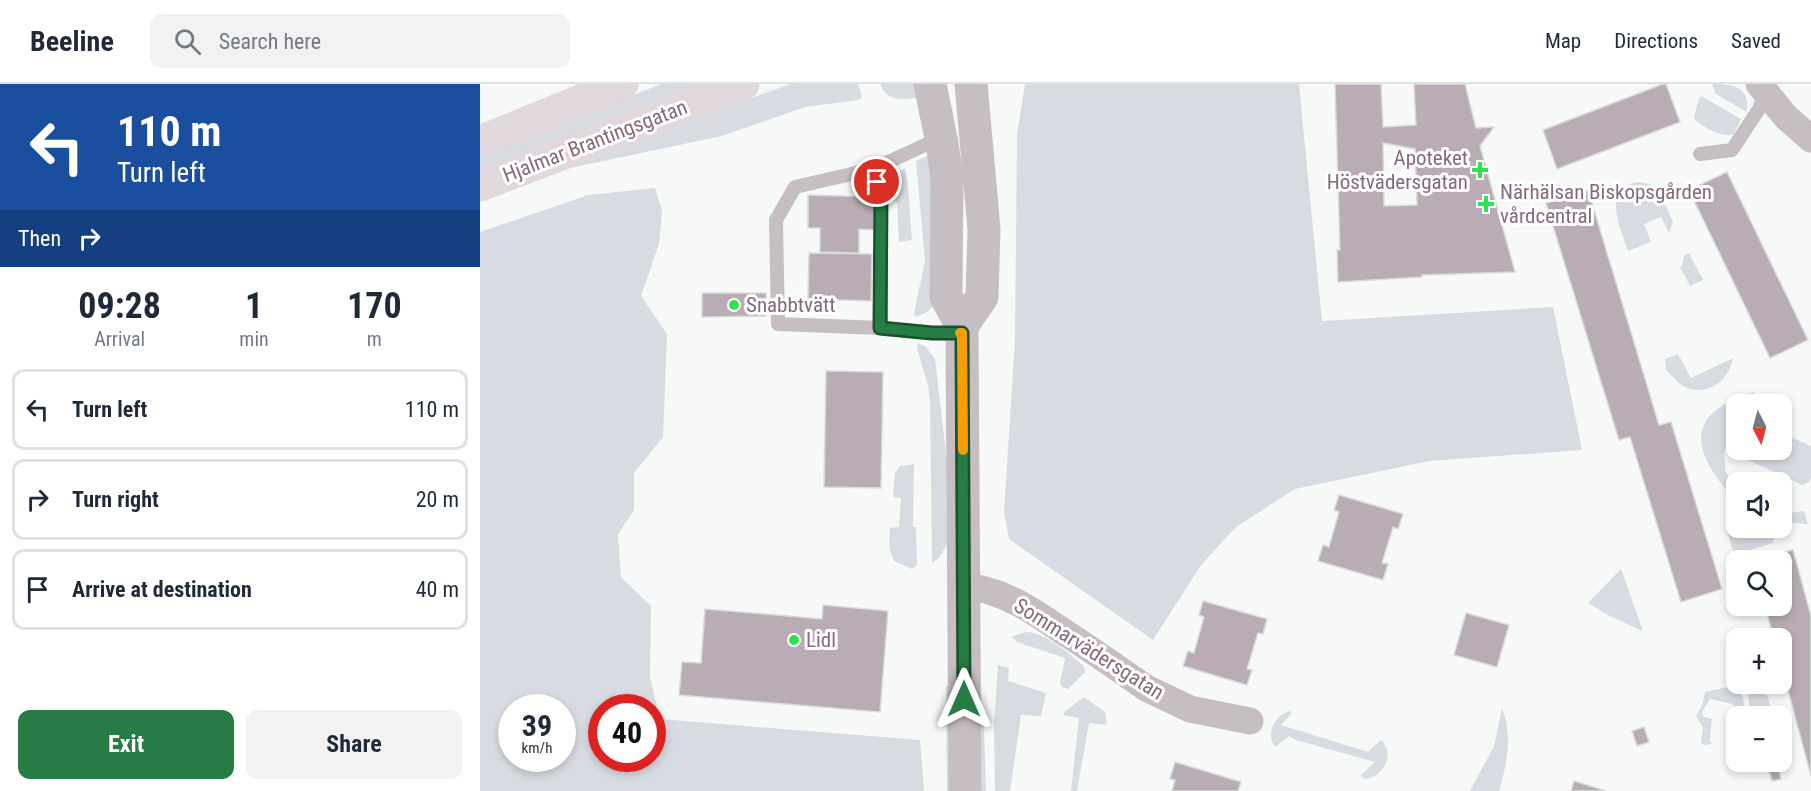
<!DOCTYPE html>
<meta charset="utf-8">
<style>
:root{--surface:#fff;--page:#f2f2f3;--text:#1f2937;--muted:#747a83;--line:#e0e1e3;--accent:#267c44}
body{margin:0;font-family:"Roboto Condensed",sans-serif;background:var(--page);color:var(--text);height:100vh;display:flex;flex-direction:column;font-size:22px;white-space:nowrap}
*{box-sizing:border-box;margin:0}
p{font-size:20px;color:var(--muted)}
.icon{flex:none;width:33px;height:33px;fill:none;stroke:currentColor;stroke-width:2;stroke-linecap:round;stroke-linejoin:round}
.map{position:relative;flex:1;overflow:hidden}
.sheet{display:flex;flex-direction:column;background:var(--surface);width:480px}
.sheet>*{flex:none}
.top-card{background:#1a4fa0;color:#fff;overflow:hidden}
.needle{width:39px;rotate:174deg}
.controls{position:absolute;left:1246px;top:310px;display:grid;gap:12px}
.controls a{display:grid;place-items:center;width:66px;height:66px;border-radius:12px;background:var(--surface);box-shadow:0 3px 9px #0003;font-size:30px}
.speed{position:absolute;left:18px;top:610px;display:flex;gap:12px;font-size:30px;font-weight:700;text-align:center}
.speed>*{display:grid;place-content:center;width:78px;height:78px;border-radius:50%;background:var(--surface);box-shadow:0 3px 9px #0003;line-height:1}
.speed small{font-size:15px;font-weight:400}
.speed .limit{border:9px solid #d22;background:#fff;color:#111}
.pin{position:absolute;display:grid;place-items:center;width:51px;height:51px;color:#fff;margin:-26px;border:3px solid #fff;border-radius:50%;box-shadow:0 2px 6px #0007}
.me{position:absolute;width:66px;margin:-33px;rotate:0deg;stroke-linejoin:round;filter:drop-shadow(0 0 4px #0008)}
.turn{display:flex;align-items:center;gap:21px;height:126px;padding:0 18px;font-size:27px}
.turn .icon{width:78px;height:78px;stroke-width:2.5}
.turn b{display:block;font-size:42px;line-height:51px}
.then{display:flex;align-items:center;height:57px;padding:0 18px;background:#0003;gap:12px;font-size:22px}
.eta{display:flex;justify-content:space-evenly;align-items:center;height:102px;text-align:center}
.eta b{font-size:36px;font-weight:700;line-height:42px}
.primary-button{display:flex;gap:12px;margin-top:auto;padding:12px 18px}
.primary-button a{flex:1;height:69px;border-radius:12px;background:var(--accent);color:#fff;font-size:24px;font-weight:700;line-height:69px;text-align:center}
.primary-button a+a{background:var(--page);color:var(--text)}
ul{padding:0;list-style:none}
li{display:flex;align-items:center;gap:18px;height:81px;margin:0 12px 9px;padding:0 6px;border:3px solid var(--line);border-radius:12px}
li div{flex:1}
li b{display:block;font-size:22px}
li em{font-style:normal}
header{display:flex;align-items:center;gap:36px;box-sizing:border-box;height:84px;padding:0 30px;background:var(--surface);border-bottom:2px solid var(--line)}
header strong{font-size:28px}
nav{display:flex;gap:33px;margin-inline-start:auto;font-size:21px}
.search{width:420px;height:54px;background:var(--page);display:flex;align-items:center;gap:15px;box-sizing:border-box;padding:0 21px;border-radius:12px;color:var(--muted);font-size:22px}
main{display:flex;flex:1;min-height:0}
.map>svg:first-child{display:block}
</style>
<header>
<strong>Beeline</strong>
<div class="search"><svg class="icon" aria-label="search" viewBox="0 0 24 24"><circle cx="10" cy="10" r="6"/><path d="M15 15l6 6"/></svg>Search here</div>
<nav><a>Map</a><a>Directions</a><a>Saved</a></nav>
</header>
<main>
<section class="sheet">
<div class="top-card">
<div class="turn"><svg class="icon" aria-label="left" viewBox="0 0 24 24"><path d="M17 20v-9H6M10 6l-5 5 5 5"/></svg><div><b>110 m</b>Turn left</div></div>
<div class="then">Then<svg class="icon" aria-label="right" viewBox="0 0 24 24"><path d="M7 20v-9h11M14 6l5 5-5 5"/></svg></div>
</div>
<div class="eta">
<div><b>09:28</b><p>Arrival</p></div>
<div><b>1</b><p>min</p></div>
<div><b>170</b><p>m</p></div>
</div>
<ul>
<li><svg class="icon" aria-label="left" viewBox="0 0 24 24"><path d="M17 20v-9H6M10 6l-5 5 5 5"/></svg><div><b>Turn left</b></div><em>110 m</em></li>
<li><svg class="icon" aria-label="right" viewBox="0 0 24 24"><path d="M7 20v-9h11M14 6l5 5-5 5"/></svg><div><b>Turn right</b></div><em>20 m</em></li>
<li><svg class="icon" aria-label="arrive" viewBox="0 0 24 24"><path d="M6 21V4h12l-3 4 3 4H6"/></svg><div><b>Arrive at destination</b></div><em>40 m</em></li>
</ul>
<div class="primary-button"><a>Exit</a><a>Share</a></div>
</section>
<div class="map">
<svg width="1331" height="707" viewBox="0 0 1331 707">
<rect width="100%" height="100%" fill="#f7f9f9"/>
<g fill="#d8dbe1" fill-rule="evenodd">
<polygon points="181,0 225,0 0,88 0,72"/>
<polygon points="310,0 378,0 382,12 379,16 325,23 242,52 90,84 34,103 33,101"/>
<path d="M 400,0 L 435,0 L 441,13 C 423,16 408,19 400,0 Z"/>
<polygon points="545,0 819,0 842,237 1073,223 1102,366 949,377 815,405 756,443 721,481 673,556 529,455 524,428 535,256 537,51"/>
<path d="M 1232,0 C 1252,0 1270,2 1267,28 L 1236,10 Z"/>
<path d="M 1221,12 L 1261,35 L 1254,50 C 1244,55 1221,43 1214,34 L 1218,17 Z"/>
<path d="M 449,71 L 453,71 L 456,219 C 451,226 443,232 434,232 L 435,224 L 445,177 L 436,77 Z"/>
<polygon points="425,84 428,100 432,156 419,158 417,120 408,106 408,98 411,93"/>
<path d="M 1158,98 L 1171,100 L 1179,107 L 1193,138 L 1189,149 L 1181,133 L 1164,140 L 1171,158 L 1148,167 C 1141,142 1120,106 1158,98 Z"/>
<path d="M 175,104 L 182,127 L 179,160 L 161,212 L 187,250 L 183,353 L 154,389 L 154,426 L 138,450 L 141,493 L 171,522 L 170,593 L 180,635 L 440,656 L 444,707 L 0,707 L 0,148 L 108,111 ZM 32,624 L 82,624 L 82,675 L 32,675 ZM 122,624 L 172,624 L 172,675 L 122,675 Z"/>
<polygon points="1209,169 1223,196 1210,202 1200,183 1202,182 1204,172"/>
<polygon points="438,259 446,263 455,275 468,386 467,460 459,474 452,479 450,319 448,302 437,264"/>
<path d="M 1198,270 L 1211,294 L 1253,274 C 1249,298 1225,314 1203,302 C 1196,298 1191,290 1186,286 L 1185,275 Z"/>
<path d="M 1274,308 L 1280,321 L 1257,321 L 1257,338 L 1250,349 L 1244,370 L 1246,388 L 1257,409 L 1257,418 C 1214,371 1199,331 1274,308 Z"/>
<polygon points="1302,349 1331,362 1331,393 1329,398 1322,401 1270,377 1265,368 1266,366 1302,366"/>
<polygon points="434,380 433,443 436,443 437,481 432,485 414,477 409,463 410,444 419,443 421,414 413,413 415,389 420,382"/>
<polygon points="1324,427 1328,440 1302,438 1302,430"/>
<polygon points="1254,435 1257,436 1257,444 1292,446 1294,449 1293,459 1254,471 1246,443 1250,437"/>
<polygon points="1141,485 1162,544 1162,547 1128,531 1108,519"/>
<path d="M 545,548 C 564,547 590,570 604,582 L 605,588 L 588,605 L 582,603 L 580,599 L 585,574 L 537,558 L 531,553 Z"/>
<polygon points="518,581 529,584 528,597 566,609 561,632 541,631 530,707 515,707 514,640"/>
<polygon points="1277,600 1284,600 1293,633 1271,633 1268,610"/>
<polygon points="466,602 470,602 473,707 467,707"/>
<path d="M 1252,602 C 1266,610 1263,619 1266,633 L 1257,633 L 1257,662 L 1250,660 L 1253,655 L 1252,635 L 1255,623 L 1252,620 L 1230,615 L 1222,628 L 1223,632 L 1232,635 L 1230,656 L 1232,660 L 1224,661 L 1221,659 L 1223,644 L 1216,632 L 1222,622 L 1225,608 Z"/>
<polygon points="604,613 625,628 627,641 609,639 597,707 591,707 599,634 584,631 584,628"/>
<path d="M 1022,624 C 1033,652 1027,679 1019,707 L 990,707 L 1014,662 Z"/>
<path d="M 811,627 L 811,630 L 801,641 L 888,668 L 901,656 C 917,671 902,694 884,695 L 881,691 L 895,678 L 816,656 L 809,652 L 795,663 C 785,649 795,630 811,627 Z"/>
<polygon points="501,637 504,642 506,707 499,707"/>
</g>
<g fill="#baacb4" stroke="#d9dbdb" stroke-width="1.5" fill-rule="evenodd">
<path d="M 855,0 L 901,0 L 903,43 L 936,41 L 934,0 L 985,0 L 996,44 L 1014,43 L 1000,62 L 1035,188 L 942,191 L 942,193 L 858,198 L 857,166 L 860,166 ZM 903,59 L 935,65 L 937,121 L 904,122 Z"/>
<polygon points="1183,0 1186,0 1200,38 1077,85 1063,46"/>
<polygon points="1247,88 1328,256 1290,274 1209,106"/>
<polygon points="1108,106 1179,341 1191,338 1242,505 1201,518 1150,353 1139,356 1066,119"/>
<polygon points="328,111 396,113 395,146 379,145 379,169 340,168 340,144 328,144"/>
<polygon points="329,169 392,170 391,217 328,215"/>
<polygon points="222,209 286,209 286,232 222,233"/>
<polygon points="346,287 403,288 401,404 344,403"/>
<polygon points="859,411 923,430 918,445 913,443 902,479 908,480 903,496 838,477 843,461 849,463 859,428 854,426"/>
<polygon points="1313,466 1331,532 1331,692 1302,584 1302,555 1294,555 1285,522 1302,522 1302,477 1273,476"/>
<polygon points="723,517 787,535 783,550 778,549 767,585 772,586 767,601 703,582 708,567 714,569 724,533 719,531"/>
<polygon points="343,521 408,527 400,628 199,611 202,578 221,579 225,525 342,535"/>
<polygon points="986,529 1029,541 1017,583 974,571"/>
<polygon points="1164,643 1169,658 1157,662 1152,647"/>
<polygon points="695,678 761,698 758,707 692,707 695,696 690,695"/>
<polygon points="1298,683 1301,695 1292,697 1289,685"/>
<polygon points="1094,697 1126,707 1091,707"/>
</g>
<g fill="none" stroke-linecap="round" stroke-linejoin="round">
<g stroke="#c7bec3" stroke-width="14">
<polyline points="1220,70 1252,66 1279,25 1286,7"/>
<polyline points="393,85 401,110 401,244 452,249 482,250"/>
<polyline points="401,244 298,240 296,136 315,103 393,85 445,61 462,59"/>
</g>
<g stroke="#c7bec3" stroke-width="27">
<polyline points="1279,0 1306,33 1331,55"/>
<path d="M 483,502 C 522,505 553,527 584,548 C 612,566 639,585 666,604 L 710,625 L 770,637"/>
</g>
<g stroke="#c7bec3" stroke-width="33">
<polyline points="450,0 462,59 467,94 466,213 482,242 482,250 485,707"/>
<polyline points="482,242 502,213 504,145 491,0"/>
</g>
<g stroke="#e0d8dc" stroke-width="33">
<polyline points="0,58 142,0"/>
<polyline points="0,101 263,0"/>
</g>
</g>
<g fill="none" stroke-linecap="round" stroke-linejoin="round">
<defs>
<polyline id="route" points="397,98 401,110 400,244 452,249 482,249 484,615"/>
</defs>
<use href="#route" stroke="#19512c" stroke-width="15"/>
<use href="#route" stroke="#267c44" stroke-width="10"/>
<polyline stroke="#f59e0b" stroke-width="10" points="480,249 482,249 483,366"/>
</g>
<g fill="#2fe253" stroke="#fff" stroke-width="2">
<path d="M997 77h6v6h6v6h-6v6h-6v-6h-6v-6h6z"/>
<path d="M1003 111h6v6h6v6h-6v6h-6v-6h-6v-6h6z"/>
<circle cx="254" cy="221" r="6"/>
<circle cx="314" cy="556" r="6"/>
</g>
<g text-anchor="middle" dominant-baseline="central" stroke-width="6" stroke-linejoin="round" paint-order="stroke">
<g font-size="21" fill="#88697b" stroke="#fff">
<text transform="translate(115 57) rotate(-21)">Hjalmar Brantingsgatan</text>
<text transform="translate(609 565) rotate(32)">Sommarvädersgatan</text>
</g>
<g font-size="21" fill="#88697b" stroke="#fff" text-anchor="start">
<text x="988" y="74" text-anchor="end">Apoteket<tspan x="988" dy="24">Höstvädersgatan</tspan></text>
<text x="1020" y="108">Närhälsan Biskopsgården<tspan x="1020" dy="24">vårdcentral</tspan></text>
<text x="266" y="221">Snabbtvätt</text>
<text x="326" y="556">Lidl</text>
</g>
</g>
</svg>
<div class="controls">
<a><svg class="needle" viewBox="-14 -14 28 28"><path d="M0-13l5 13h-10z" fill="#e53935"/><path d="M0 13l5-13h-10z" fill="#747a83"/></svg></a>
<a><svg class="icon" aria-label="sound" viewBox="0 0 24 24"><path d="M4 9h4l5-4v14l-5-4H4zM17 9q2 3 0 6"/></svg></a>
<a><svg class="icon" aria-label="search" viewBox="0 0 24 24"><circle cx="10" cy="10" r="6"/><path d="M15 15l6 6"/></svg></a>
<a>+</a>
<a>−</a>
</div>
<div class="speed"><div>39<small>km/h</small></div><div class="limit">40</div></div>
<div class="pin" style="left:397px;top:98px;background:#d93025"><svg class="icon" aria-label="arrive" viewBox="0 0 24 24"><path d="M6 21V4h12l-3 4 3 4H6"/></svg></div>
<svg class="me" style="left:484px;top:615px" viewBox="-20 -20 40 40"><path d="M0-17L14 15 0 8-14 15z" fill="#267c44" stroke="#fff" stroke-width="4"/></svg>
</div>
</main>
